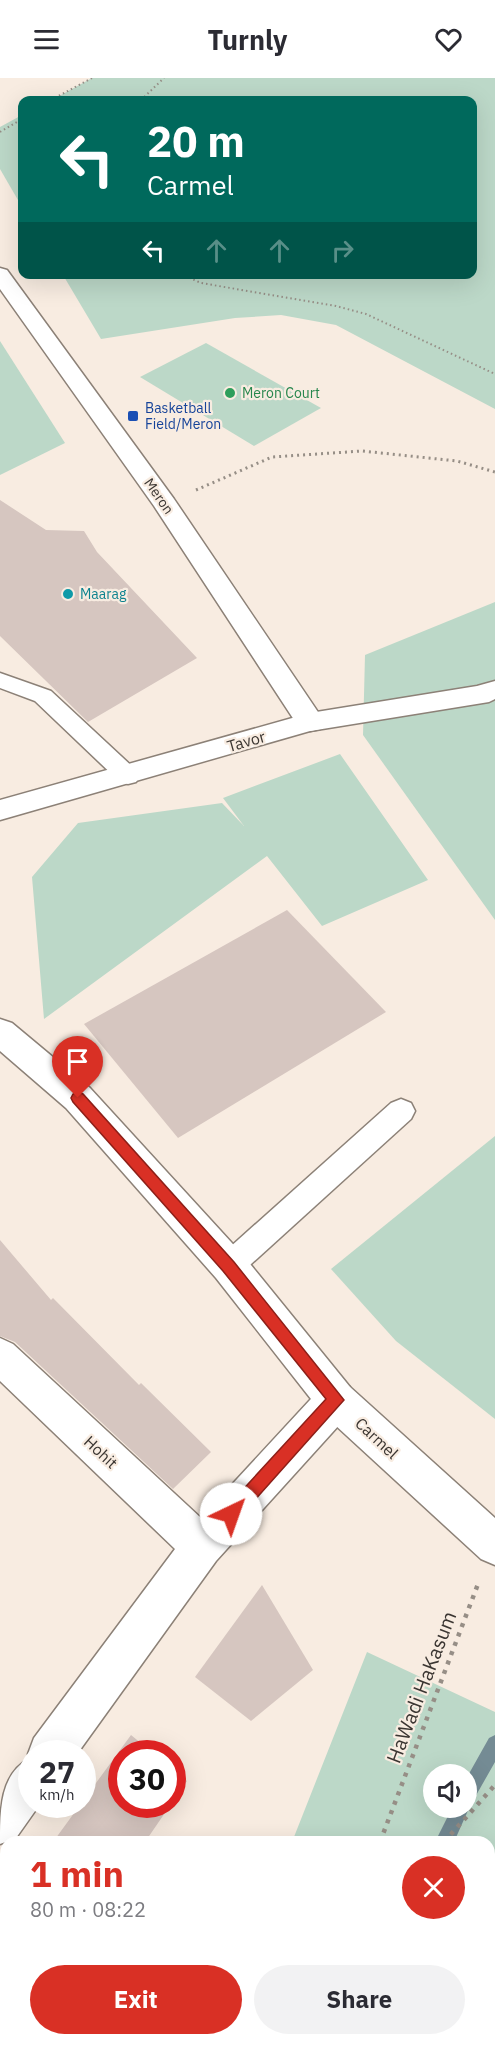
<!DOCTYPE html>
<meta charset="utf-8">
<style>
:root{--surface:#fff;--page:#f2f2f3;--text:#2b2b33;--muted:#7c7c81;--accent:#d93025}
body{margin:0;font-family:"IBM Plex Sans",sans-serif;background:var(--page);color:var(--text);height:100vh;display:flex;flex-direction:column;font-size:22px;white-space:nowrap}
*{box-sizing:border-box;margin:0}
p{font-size:20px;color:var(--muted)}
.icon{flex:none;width:33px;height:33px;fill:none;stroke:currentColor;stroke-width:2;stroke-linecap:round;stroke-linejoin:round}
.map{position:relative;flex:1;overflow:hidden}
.side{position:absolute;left:0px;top:1758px;width:495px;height:210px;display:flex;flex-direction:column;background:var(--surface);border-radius:18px 18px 0 0;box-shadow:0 6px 24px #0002}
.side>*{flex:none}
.banner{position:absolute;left:18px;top:18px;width:459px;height:183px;border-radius:12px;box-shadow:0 6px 24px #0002;background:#00695c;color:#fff;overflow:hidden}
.controls{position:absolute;left:423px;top:1686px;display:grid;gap:12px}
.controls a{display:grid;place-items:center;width:54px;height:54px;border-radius:50%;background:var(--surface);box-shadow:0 6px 24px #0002;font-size:30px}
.speed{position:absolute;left:18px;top:1662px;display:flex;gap:12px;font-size:30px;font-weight:700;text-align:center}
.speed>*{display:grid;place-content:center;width:78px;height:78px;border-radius:50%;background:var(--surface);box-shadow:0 6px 24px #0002;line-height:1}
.speed small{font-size:15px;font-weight:400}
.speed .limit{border:9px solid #d22;background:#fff;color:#111}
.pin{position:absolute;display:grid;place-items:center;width:51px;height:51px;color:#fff;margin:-62px -26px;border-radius:50% 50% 50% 0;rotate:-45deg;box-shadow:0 0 6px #0007}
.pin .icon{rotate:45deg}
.me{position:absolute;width:66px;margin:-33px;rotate:42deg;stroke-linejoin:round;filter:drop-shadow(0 0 4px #0008)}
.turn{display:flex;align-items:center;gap:21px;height:126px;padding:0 30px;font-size:27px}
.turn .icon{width:78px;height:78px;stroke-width:2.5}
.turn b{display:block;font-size:42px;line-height:51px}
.lanes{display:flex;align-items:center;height:57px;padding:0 30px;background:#0003;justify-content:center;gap:30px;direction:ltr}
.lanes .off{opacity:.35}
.round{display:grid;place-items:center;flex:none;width:63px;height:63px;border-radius:32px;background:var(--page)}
.summary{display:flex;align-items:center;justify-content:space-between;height:102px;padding:0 30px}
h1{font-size:36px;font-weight:700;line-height:45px;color:var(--accent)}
.button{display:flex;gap:12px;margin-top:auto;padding:12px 30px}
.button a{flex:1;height:69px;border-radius:36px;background:var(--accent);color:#fff;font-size:24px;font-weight:700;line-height:69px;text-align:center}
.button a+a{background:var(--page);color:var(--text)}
header{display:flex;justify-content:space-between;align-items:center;height:78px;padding:0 30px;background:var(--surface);font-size:27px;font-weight:700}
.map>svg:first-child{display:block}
</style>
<header><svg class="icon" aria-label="menu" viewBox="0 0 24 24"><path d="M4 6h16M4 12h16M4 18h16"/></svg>Turnly<svg class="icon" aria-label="heart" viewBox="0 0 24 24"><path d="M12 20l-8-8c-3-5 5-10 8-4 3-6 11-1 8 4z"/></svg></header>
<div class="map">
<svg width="495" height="1968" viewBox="0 0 495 1968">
<rect width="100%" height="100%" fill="#f8ece1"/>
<g fill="#bcd8c8" fill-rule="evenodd">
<polygon points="92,0 495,0 495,331 336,247 281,237 235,240 101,261 63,197 472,196 472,22 52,22"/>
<polygon points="22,37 22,129 0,91 0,49"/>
<polygon points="0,263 65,365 0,397"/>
<polygon points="206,265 321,330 254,368 140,299"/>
<polygon points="495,524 495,842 363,657 365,577"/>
<polygon points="340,676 428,802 322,848 267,778 44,941 32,799 78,745 222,725 244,748 223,720"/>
<polygon points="495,1058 495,1341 396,1263 331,1191"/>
<path d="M 367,1574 L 495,1634 L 495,1968 L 211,1968 L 214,1962 L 489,1962 L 489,1764 L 292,1764 ZM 434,1696 L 466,1696 L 466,1730 L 434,1730 Z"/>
</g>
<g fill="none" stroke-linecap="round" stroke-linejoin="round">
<g fill="#748b94" fill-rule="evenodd">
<polygon points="495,1657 495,1684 470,1728 454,1764 435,1764 452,1730 466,1730 466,1701 489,1660"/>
<polygon points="338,1962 358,1962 355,1968 335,1968"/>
</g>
</g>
<g fill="#d6c6c0">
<polygon points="0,422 46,452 84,453 97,474 197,580 88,644 0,558"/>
<polygon points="287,832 386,934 178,1060 84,946"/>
<polygon points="0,1162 51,1222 53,1220 139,1307 141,1305 211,1374 173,1411 15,1264 0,1258"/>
<polygon points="262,1507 313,1592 251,1643 195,1599"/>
<polygon points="131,1657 154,1676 122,1676 122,1726 171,1726 145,1764 53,1764"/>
<polygon points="172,1691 187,1703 172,1724"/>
</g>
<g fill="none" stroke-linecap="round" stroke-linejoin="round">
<defs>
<g id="lane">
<polygon points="0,595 51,613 136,692 140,698 136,704 128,706 120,704 35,623 0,610"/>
<polygon points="401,1021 411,1025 415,1033 411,1041 239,1197 229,1201 219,1197 214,1188 219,1179 391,1025"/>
</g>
<g id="street">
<polygon points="0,190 7,192 174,421 320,637 324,644 320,651 310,653 300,651 154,428 0,211"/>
<path d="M 0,1260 L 13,1266 L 201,1440 L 322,1309 L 336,1304 L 350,1309 L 355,1322 L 350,1335 L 216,1483 L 77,1676 L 32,1676 L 32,1726 L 40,1726 L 16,1760 L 0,1766 C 0,1731 0,1696 30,1680 L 28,1676 L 34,1660 L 175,1471 L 0,1303 Z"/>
</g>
<g id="secondary">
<polygon points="495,603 495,621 489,624 310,653 0,742 0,722 310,635 477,608"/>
<polygon points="0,941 12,945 90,1010 242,1176 350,1309 495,1440 495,1487 481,1481 322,1335 216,1200 66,1030 0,973"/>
</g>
</defs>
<use href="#lane" stroke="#8c8177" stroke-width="3"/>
<use href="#street" stroke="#8c8177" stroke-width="3"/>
<use href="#secondary" stroke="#8c8177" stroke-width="3"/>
<g stroke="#968e86" stroke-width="2" stroke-dasharray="1.5 3" stroke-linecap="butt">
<polyline points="51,22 92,0"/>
<polyline points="141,22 164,0"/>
<polyline points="0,54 22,41"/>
<polyline points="181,196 201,205 336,228 366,236 495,296"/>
</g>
<polyline stroke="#968e86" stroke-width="3" stroke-dasharray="2 4" stroke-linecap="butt" points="196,412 272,379 362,373 457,383 495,394"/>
<g stroke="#968e86" stroke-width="4.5" stroke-dasharray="4 6" stroke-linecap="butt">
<polyline points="380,1764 478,1506"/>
<polyline points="444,1764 495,1707"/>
<polyline points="303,1968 305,1962"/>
</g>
<use href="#lane" fill="#fff" fill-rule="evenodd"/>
<use href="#street" fill="#fff" fill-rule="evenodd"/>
<use href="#secondary" fill="#fff" fill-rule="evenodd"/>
</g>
<polygon fill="#d93025" stroke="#8d1f18" stroke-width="1.5" points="78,1014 83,1016 234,1184 344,1322 237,1442 231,1444 226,1442 223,1436 226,1430 326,1321 223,1193 73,1024 71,1020 73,1016"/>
<circle fill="#2e9e5b" stroke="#f8ece1" stroke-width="2" cx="230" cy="315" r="6"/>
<rect fill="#1a4fb4" stroke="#f8ece1" stroke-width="2" x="127" y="332" width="12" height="12" rx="3"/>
<circle fill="#0f9aa8" stroke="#f8ece1" stroke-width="2" cx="68" cy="516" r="6"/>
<g text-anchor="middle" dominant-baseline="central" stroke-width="4.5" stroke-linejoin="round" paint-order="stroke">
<g font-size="14" fill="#27864d" stroke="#f8ece1" text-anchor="start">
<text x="242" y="315">Meron Court</text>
</g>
<g font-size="14" fill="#164399" stroke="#f8ece1" text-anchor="start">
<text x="145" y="330">Basketball<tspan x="145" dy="16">Field/Meron</tspan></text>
</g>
<g font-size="14" fill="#3b3632" stroke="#f8ece1">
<text transform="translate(159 418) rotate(55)">Meron</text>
</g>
<g font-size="14" fill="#0d838f" stroke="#f8ece1" text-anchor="start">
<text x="80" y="516">Maarag</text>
</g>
<g font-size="16" fill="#3b3632" stroke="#f8ece1">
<text transform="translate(246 663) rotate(-16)">Tavor</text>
<text transform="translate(377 1360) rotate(43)">Carmel</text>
<text transform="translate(101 1374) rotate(43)">Hohit</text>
</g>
<g font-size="20" fill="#3b3632" stroke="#f8ece1">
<text transform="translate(421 1609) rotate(-69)">HaWadi HaKasum</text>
</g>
</g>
</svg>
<div class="controls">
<a><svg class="icon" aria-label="sound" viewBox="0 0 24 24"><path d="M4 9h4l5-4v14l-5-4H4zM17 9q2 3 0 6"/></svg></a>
</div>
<div class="speed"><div>27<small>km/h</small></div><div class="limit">30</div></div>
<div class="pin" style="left:78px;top:1020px;background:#d93025"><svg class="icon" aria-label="arrive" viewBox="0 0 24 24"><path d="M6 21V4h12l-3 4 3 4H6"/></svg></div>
<svg class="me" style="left:231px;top:1436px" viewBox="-20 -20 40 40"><circle r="19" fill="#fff"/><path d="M0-13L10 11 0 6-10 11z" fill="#d93025"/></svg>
<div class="banner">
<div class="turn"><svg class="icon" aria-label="left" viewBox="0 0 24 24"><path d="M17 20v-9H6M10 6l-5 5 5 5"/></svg><div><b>20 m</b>Carmel</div></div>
<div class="lanes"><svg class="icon" aria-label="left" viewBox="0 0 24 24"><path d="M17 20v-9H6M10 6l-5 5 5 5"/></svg><svg class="icon off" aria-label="ahead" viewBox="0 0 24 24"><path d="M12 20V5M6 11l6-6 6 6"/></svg><svg class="icon off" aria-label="ahead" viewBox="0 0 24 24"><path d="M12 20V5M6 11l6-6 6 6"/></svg><svg class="icon off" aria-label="right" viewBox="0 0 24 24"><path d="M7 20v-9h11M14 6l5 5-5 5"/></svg></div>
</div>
<section class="side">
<div class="summary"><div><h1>1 min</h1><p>80 m · 08:22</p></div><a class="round" style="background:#d93025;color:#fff"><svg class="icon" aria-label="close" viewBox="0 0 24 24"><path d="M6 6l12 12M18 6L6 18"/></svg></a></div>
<div class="button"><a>Exit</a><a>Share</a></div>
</section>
</div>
